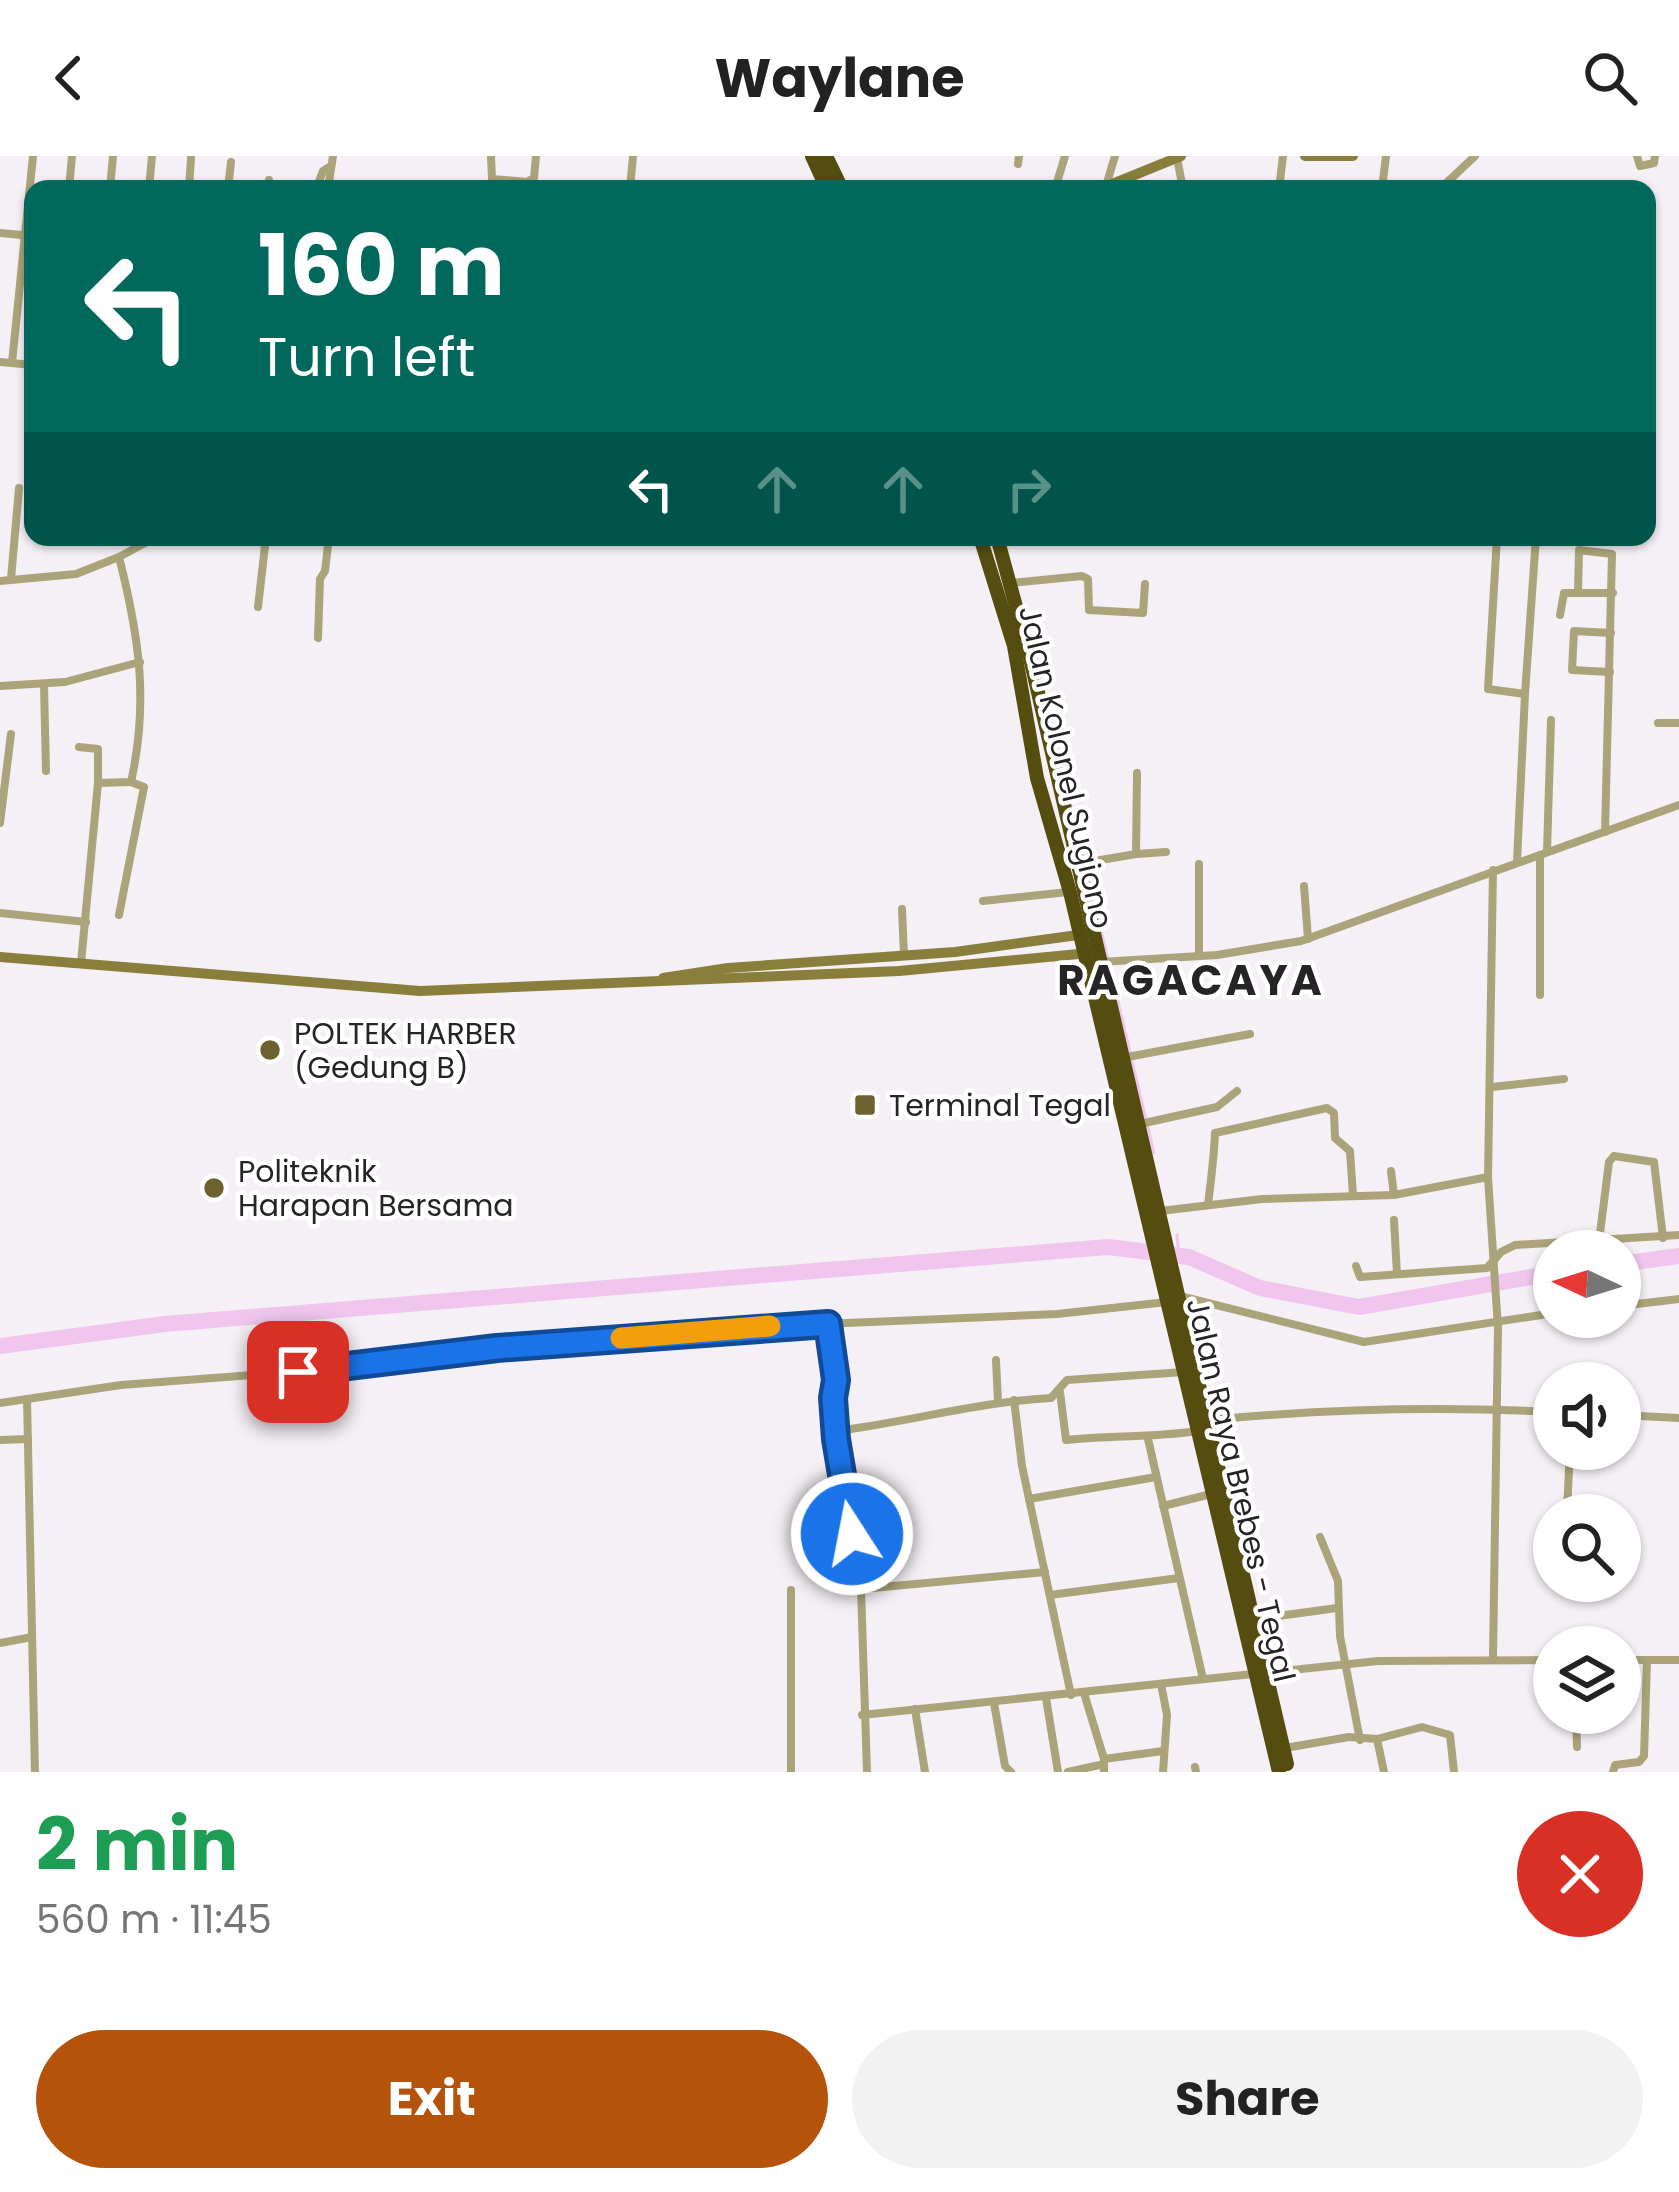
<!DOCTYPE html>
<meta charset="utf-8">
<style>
:root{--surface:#fff;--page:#f2f2f2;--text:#222;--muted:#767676;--accent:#b45309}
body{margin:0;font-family:Poppins,sans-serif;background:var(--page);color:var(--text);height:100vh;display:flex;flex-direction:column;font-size:45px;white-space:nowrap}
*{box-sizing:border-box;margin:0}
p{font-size:39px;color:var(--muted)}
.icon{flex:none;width:66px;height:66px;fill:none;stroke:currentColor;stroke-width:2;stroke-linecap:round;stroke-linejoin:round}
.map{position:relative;height:1616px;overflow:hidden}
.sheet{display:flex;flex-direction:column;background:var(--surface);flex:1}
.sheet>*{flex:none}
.guide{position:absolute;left:24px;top:24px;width:1632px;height:366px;border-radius:24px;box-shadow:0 3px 9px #0004;background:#00695c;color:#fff;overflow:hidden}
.needle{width:78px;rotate:274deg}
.controls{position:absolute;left:1533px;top:1074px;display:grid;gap:24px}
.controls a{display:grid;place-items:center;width:108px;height:108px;border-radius:50%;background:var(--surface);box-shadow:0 3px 9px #0004;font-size:60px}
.pin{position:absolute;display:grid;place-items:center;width:102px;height:102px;color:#fff;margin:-51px;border-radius:24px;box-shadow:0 6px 18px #0006}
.me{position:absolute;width:132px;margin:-66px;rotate:349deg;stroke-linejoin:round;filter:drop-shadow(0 0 9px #0008)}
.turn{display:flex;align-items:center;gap:42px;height:252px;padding:0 36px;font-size:54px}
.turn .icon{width:156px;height:156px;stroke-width:2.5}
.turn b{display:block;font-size:84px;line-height:102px}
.lanes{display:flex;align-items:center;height:114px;padding:0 36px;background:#0003;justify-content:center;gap:60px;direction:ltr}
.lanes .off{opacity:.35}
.round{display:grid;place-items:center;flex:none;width:126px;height:126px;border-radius:63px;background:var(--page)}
.overview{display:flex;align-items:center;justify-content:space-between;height:204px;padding:0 36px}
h1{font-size:72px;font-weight:700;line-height:90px;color:#1e9e55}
.action{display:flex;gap:24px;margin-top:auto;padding:24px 36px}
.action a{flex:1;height:138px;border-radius:72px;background:var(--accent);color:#fff;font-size:48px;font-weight:700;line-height:138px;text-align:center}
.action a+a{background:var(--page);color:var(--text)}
header{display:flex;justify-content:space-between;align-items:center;height:156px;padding:0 36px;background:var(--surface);font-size:54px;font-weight:700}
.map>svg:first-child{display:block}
</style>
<header><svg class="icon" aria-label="back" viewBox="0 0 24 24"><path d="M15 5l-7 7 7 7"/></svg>Waylane<svg class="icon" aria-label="search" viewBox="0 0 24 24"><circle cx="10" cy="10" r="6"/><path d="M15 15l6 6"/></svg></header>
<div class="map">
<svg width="1679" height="1616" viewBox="0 0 1679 1616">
<rect width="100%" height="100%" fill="#f5f0f5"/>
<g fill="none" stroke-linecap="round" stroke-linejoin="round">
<g stroke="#f0c6ee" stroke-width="3">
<polyline points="1060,594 1066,627"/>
<polyline points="1078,678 1130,896"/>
<polyline points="1132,905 1154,997"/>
<polyline points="1177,1079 1179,1100"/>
</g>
<g stroke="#f0c6ee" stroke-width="16">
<polyline points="1620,1108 1679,1100"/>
<polyline points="0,1190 165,1168 1108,1091 1189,1101 1260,1132 1359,1151 1554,1117"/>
</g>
<g stroke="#aba47a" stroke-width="8">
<polyline points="491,0 492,23 527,26 534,22 536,0"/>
<polyline points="1637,0 1640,10 1654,7 1655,0"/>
<polyline points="1177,2 1183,33"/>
<polyline points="1018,8 1019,0"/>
<polyline points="632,29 647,33"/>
<polyline points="1106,30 1115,0"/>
<polyline points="69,33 72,0"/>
<polyline points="110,33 113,0"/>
<polyline points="149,33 152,0"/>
<polyline points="189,33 191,2"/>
<polyline points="228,33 231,6"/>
<polyline points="269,33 269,24"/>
<polyline points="316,33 323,15 331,10"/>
<polyline points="328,33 333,0"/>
<polyline points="630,33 633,0"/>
<polyline points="1055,33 1065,0"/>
<polyline points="1279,33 1283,0"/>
<polyline points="1382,33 1386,0"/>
<polyline points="1440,33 1475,0"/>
<polyline points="0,77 33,80"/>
<polyline points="0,206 33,209"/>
<polyline points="12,207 33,0"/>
<polyline points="1497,381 1488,533 1525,538 1517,705"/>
<polyline points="11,423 19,332"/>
<polyline points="0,425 76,418 119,401"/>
<polyline points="1010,427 1082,420 1088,423 1089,454 1143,457 1145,428"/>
<polyline points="1578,437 1579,394 1612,398 1605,676"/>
<polyline points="258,451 266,381"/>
<polyline points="1560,459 1564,437 1613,437"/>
<polyline points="318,482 320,423 325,415 329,381"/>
<polyline points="1610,516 1572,514 1574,475 1611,477"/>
<polyline points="44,529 46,615"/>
<polyline points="0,530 65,526 140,506"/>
<polyline points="1525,538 1536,381"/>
<polyline points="1658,567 1679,567"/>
<polyline points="79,591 98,593 98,627"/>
<polyline points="0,667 11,578"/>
<polyline points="1547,696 1551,564"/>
<polyline points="1136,698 1166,696"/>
<polyline points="1540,699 1540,839"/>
<polyline points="1077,708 1136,698 1137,617"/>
<polyline points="1493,714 1488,1021 1498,1172 1493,1502"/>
<polyline points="1304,730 1308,783"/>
<polyline points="983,745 1068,736"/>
<polyline points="902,753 904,799"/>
<polyline points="0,757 86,766"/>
<polyline points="119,759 144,631 131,626"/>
<polyline points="1199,800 1199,708"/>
<polyline points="1100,806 1217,799 1301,785 1679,649"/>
<path d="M 81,807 L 98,627 L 131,626 C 149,545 139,480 119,401 L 156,381"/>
<polyline points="1122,902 1250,878"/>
<polyline points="1492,931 1564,923"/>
<polyline points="1140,968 1217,951 1237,935"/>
<polyline points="1391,1015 1394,1039"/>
<path d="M 1208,1049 C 1211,1023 1214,1002 1215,977 L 1327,952 L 1334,957 L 1335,982 L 1350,995 L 1353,1040"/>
<polyline points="1160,1055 1262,1043 1394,1039 1488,1021"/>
<polyline points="1394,1064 1397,1118"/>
<polyline points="1599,1085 1609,1006 1614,1000 1654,1006 1663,1082"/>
<polyline points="1356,1110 1360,1121 1487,1112 1501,1096 1515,1089 1679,1079"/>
<polyline points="1180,1140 1364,1186 1554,1157"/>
<polyline points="1620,1150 1679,1143"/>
<path d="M 828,1168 C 836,1204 832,1239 836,1275"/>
<polyline points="996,1204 998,1246"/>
<polyline points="1574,1227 1574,1224"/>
<path d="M 1060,1236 L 1066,1284 C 1112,1279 1152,1282 1197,1275"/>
<polyline points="27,1243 35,1616"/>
<polyline points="1014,1244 1022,1310 1071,1539"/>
<polyline points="0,1247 121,1229 343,1212 497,1192 776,1170 1057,1158 1167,1146"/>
<polyline points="1620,1259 1679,1262"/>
<path d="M 1208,1264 C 1324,1253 1438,1250 1554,1256"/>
<polyline points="1148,1283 1203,1523"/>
<polyline points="0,1284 28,1283"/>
<polyline points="1029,1343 1156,1321"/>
<polyline points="1163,1350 1211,1338"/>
<polyline points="1567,1354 1570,1293"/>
<polyline points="1320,1381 1338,1425 1340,1480 1360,1584"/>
<polyline points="861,1433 1045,1416"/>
<polyline points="1050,1439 1179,1422"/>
<polyline points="1256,1463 1337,1452"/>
<polyline points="0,1487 32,1481"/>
<polyline points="1620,1504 1679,1504"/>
<polyline points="1161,1528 1167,1559 1163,1616"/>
<polyline points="1084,1537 1104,1603 1104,1616"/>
<polyline points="1046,1542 1058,1616"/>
<polyline points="994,1547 1005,1610 1011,1616"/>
<polyline points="915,1553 925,1616"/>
<polyline points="1576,1557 1577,1591"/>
<polyline points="862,1559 1378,1505 1554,1504"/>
<polyline points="1377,1583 1384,1616"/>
<polyline points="1285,1592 1349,1581 1377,1583 1422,1571 1450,1579 1454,1616"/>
<polyline points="1104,1603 1163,1595"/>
<polyline points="1195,1611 1196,1616"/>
<polyline points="791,1616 791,1434"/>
<path d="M 867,1616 L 861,1433 L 836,1275 C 908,1266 978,1246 1051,1242 L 1067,1224 L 1184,1216"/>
<polyline points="1068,1616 1104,1608"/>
<polyline points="1613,1616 1615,1609 1639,1606 1644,1600 1647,1504"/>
</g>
<g stroke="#897e3b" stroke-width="10">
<polyline points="1305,0 1353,0"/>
<polyline points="1100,33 1181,0"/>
<polyline points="0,801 420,835 899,815 1089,797"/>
<polyline points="663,822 728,812 955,796 1085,778"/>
</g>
<g stroke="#554c0f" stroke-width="14">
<polyline points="812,0 827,33"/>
<polyline points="826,0 842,33"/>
<polyline points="980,381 1014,490 1037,622 1070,736 1279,1616"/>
<polyline points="997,381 1030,502 1287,1608"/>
</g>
</g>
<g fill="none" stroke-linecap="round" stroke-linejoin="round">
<defs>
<polyline id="route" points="298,1216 497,1192 828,1168 836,1224 833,1242 836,1283 852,1378"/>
</defs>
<use href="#route" stroke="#114b97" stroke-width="30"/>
<use href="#route" stroke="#1a73e8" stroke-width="21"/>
<polyline stroke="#f59e0b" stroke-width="21" points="621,1182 770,1170"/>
</g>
<g fill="#6b622f" stroke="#fff" stroke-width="4.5">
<circle cx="270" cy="894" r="12"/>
<rect x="853" y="937" width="24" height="24" rx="6"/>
<circle cx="214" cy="1032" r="12"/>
</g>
<g text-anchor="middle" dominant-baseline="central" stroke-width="9" stroke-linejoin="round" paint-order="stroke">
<g font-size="30" fill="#262426" stroke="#fff">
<text transform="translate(1066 611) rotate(77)">Jalan Kolonel Sugiono</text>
<text transform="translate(1241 1334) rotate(77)">Jalan Raya Brebes - Tegal</text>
</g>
<g font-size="30" fill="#262426" stroke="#fff" text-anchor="start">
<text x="294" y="877">POLTEK HARBER<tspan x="294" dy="34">(Gedung B)</tspan></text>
<text x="889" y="949">Terminal Tegal</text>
<text x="238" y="1015">Politeknik<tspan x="238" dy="34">Harapan Bersama</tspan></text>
</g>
<g font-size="42" font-weight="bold" letter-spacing="3" fill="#262426" stroke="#fff">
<text x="1191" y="824">RAGACAYA</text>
</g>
</g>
</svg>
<div class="controls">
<a><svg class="needle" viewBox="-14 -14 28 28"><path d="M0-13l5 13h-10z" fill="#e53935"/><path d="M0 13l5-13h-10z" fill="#767676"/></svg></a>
<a><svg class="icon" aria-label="sound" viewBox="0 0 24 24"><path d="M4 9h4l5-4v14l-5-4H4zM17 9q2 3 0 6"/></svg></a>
<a><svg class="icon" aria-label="search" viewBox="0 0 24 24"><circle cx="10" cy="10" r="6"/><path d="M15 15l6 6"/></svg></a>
<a><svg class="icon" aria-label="layers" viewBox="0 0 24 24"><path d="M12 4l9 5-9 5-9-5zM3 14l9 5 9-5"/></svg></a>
</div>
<div class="pin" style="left:298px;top:1216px;background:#d93025"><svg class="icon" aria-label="arrive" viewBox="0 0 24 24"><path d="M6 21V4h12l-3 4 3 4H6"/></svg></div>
<svg class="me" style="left:852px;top:1378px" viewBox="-20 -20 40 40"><circle r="17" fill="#1a73e8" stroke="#fff" stroke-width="3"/><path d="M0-11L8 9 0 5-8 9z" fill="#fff"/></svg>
<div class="guide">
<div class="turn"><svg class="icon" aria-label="left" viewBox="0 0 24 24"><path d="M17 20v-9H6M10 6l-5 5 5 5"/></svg><div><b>160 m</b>Turn left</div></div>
<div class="lanes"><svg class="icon" aria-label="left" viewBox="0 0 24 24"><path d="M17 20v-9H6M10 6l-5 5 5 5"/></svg><svg class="icon off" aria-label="ahead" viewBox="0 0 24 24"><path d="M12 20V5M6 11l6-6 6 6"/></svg><svg class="icon off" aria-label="ahead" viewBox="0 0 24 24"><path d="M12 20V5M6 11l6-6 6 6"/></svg><svg class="icon off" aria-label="right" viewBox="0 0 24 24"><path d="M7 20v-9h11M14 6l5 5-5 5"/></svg></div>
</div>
</div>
<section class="sheet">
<div class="overview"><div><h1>2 min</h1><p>560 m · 11:45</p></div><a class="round" style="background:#d93025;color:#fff"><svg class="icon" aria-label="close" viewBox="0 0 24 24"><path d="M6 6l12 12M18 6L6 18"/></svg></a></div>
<div class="action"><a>Exit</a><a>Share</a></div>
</section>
